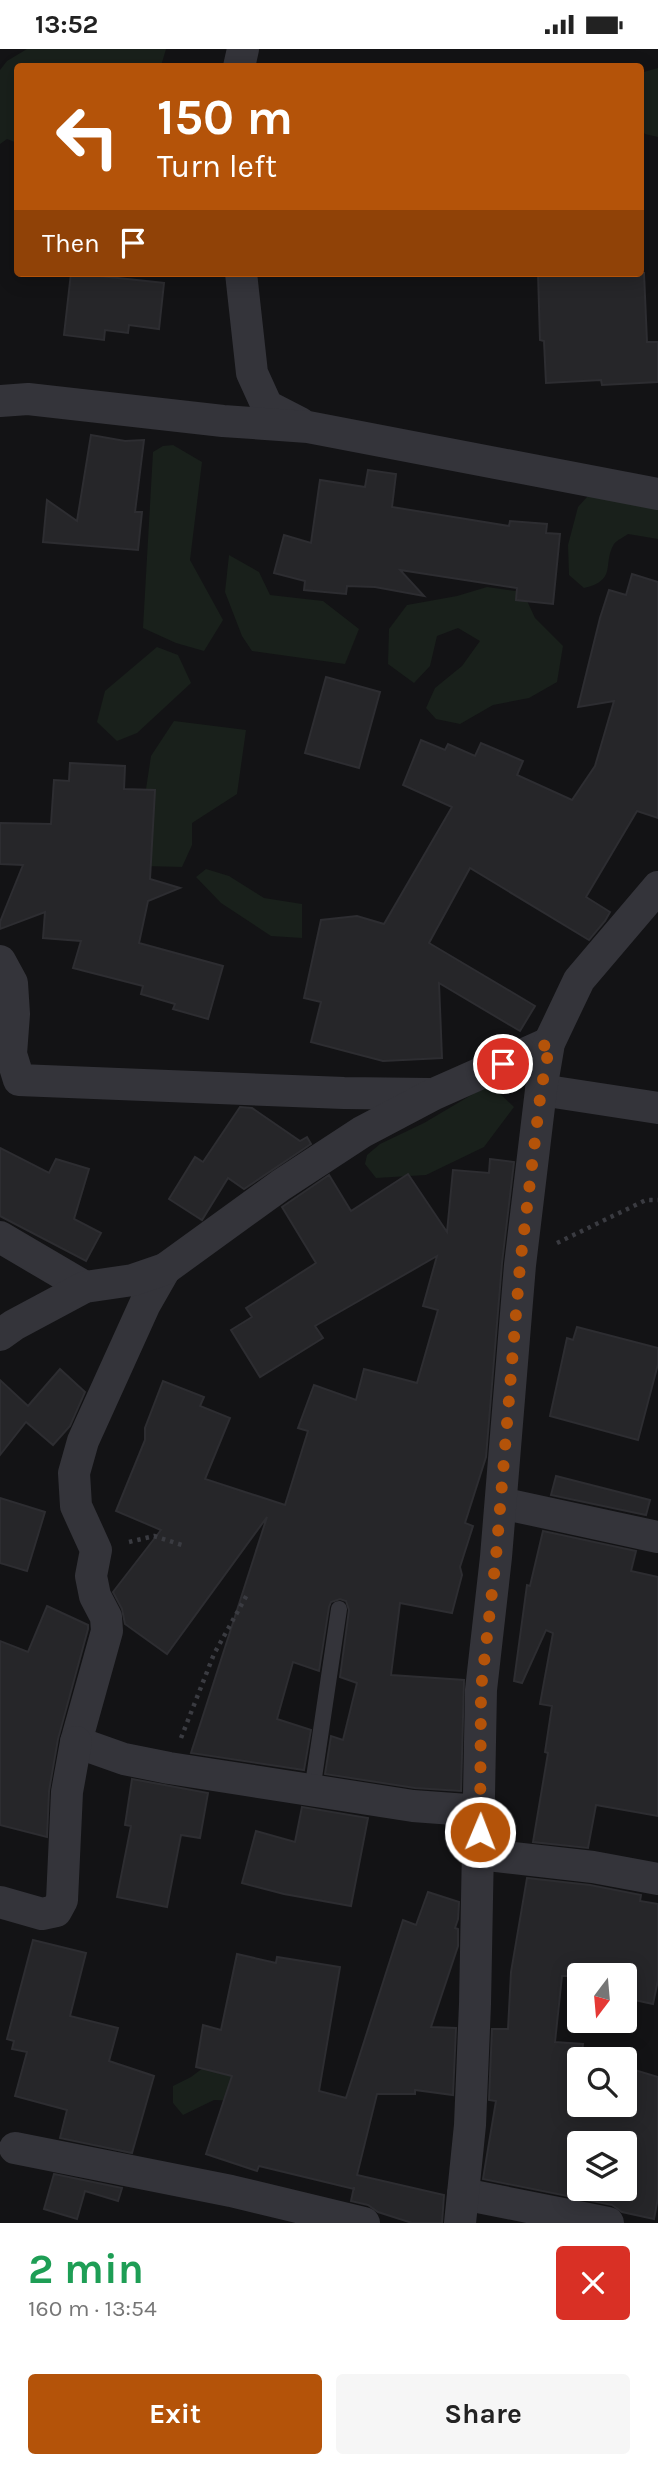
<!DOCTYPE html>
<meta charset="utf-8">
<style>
:root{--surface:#fff;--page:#f6f6f6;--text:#222;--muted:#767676;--accent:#b45309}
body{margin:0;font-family:Karla,sans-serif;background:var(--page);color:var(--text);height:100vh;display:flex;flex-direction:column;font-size:26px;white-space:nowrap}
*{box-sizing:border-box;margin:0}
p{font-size:23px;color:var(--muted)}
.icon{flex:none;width:38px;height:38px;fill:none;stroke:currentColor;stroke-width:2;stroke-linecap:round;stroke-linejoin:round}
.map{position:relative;height:2174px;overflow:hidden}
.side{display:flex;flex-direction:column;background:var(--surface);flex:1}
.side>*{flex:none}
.top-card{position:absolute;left:14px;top:14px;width:630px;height:214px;border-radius:7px;box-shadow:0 4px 18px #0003;background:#b45309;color:#fff;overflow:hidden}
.needle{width:46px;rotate:196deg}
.tools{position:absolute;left:567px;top:1914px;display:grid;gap:14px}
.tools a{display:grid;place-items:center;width:70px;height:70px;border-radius:7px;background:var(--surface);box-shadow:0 4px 18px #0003;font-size:35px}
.pin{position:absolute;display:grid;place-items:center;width:60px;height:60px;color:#fff;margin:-30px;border:4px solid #fff;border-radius:50%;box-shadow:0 2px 7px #0007}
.me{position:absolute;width:77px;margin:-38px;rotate:1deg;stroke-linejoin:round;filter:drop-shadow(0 0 5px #0008)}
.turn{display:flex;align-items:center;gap:24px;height:147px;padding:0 28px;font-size:32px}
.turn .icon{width:91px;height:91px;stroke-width:2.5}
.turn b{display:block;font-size:49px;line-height:60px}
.then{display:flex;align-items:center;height:66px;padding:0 28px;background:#0003;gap:14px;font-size:26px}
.round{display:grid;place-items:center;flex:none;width:74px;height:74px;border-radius:7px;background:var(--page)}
.headline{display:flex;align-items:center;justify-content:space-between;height:119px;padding:0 28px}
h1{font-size:42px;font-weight:700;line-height:52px;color:#1e9e55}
.primary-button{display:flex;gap:14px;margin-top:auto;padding:14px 28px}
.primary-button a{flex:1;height:80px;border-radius:7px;background:var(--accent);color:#fff;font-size:28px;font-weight:700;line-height:80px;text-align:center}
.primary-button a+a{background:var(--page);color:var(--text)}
.status{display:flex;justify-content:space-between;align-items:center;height:49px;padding:0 35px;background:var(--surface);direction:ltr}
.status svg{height:19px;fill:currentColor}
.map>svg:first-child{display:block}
</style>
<div class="status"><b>13:52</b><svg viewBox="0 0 49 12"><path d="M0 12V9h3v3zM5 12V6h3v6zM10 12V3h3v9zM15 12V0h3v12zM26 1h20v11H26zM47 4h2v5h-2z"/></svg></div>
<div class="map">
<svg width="658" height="2174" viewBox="0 0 658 2174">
<rect width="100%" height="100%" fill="#131315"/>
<g fill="#19201b">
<polygon points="27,0 166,0 161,17 18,18 17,94 7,90 0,95 0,21 7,12"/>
<polygon points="658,19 658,88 645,85 641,79 640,24"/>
<polygon points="173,396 202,413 190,511 223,571 204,602 176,594 143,579 153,403 163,397"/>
<path d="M 606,427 L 658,432 L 658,490 L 628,485 C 624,488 617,491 614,495 C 602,515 618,531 584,539 L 569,526 L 568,496 L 578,458 Z"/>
<polygon points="229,506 259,523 270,546 323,552 359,580 345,615 252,602 242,587 225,543"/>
<polygon points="487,538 523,543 535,569 563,597 557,633 529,649 493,656 460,675 436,670 426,659 435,639 462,617 480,592 458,579 437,587 430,617 414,634 388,615 389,580 407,556 457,547"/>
<polygon points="157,598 178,606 191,634 137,684 117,692 97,673 105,642"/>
<polygon points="174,672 246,681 237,745 192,774 192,796 182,818 145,817 141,773 151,707"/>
<polygon points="206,820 229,827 264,849 302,855 302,889 271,887 221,854 196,828"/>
<polygon points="490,1035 514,1058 484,1098 426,1126 376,1129 365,1115 367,1106 380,1095 424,1074"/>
<polygon points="235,2009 244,2052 214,2051 183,2066 173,2054 173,2037 191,2028 211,2013"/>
</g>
<g fill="#262629" stroke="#2d2d31" stroke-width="2" fill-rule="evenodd">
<polygon points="71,224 164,234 159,280 129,276 128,284 105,281 104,291 64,286"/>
<polygon points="538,224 644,224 647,293 658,293 658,333 602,336 601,331 546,334 544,292 540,291"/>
<polygon points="91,386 125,392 144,391 135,463 142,463 138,501 43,493 47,451 77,472"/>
<polygon points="368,421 396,425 392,458 509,477 510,472 547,475 546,484 560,485 553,555 516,551 517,539 400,521 424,547 375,538 347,537 346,545 304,541 305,532 274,524 284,486 311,494 320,431 365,438"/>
<polygon points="632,525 658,533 658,769 637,762 586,848 610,863 605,872 589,891 470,819 429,894 535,957 520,982 439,934 442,1009 383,1012 311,993 321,953 304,949 321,871 357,867 384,875 452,758 403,736 421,691 445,701 448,695 475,707 481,694 523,712 517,726 572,751 595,717 614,652 578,658 600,569 609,541 626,546"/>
<polygon points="326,628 380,643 359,719 305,704"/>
<polygon points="70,714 125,717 124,740 155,741 150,830 180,839 148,852 139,894 223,917 208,970 173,960 175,955 141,945 143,937 73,919 81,892 43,889 45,863 0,880 0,873 23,816 0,815 0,774 51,775 54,731 69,732"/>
<polygon points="240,1058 252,1059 300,1092 307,1088 311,1095 244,1140 228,1129 202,1171 169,1150 195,1108 203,1113"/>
<polygon points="0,1099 49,1124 56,1110 89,1120 74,1170 101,1184 86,1212 0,1167"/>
<polygon points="490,1110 514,1113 502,1214 486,1408 465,1474 473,1477 460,1518 462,1526 452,1564 400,1554 391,1626 464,1631 461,1742 415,1739 325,1725 331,1687 343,1691 357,1634 340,1628 349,1561 346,1552 340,1550 331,1553 329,1558 319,1622 293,1613 277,1670 311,1681 304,1721 191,1704 267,1468 167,1605 125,1575 122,1560 113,1543 161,1481 116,1462 145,1391 145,1379 163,1332 204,1348 200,1357 230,1369 205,1430 285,1456 308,1382 298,1379 314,1336 356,1351 364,1320 417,1334 438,1261 423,1257 437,1207 315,1277 323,1289 260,1328 231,1281 252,1268 246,1259 316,1214 282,1158 329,1126 351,1162 408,1125 447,1183 453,1121 489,1124"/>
<polygon points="577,1278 658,1299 658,1315 638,1391 550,1367 567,1289 573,1291"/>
<polygon points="60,1320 85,1343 70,1377 53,1396 26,1373 0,1406 0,1331 28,1357"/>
<polygon points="556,1427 650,1451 646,1466 551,1446"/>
<polygon points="0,1449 45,1463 27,1522 0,1514"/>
<polygon points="543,1482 636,1502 631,1522 658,1528 658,1767 596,1756 588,1799 533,1793 548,1704 545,1703 552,1657 540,1655 553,1584 546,1581 522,1634 514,1632 527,1536 530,1537"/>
<polygon points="47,1557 88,1576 88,1580 58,1690 49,1742 47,1788 0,1776 0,1592 28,1603"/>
<polygon points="132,1730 208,1744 200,1789 181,1786 167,1858 117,1848 131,1777 125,1776"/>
<polygon points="302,1758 368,1769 351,1857 284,1845 242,1834 256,1782 295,1793"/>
<path d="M 527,1829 L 590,1836 L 641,1846 L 640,1852 L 658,1855 L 658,1931 L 653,1955 L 625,1949 L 625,1927 L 562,1927 L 555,1993 L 583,1995 L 582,2005 L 600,2011 L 579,2011 L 579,2056 L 625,2056 L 625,2018 L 658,2028 L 658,2149 L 654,2170 L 622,2163 L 612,2156 L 483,2130 L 496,2052 L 489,2051 L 492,1980 L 508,1980 L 511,1923 ZM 579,2095 L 625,2095 L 625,2140 L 579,2140 Z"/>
<polygon points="428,1843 459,1853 458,1870 455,1879 458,1880 458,1897 431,1978 456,1979 453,2046 415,2041 415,2045 377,2045 357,2126 444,2146 442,2174 412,2174 378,2163 368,2156 351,2152 354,2138 354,2140 259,2117 257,2122 206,2105 232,2027 196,2018 203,1976 221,1981 237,1905 276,1914 277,1908 340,1918 319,2042 346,2049 403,1871 416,1876"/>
<polygon points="33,1891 86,1904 70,1967 118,1979 109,2012 154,2027 132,2104 60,2089 67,2061 15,2047 27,2003 12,2000 14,1992 7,1990"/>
<polygon points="54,2125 122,2139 118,2152 85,2142 77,2170 44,2160"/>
</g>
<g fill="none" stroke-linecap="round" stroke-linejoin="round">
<g stroke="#3a3b41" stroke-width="4.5" stroke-dasharray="3.5 5" stroke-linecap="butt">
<polyline points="557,1194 646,1151 658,1151"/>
<polyline points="129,1493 154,1487 182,1496"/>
<polyline points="181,1689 214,1605 248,1544"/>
</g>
<polyline stroke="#34343a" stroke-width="16" points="312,1742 339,1560"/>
<g stroke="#34343a" stroke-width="32">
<polyline points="239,18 243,0"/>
<polyline points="241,224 252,324 267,357 300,374"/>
<polyline points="0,352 28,350 223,372 308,378 658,445"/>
<polyline points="0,912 12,934 14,965 11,1005 19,1031 344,1044 429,1045"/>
<polyline points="541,1041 658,1059"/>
<polyline points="0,1188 85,1238"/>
<polyline points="165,1220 145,1255 83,1392 74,1424 76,1457 96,1501 91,1527 95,1547 106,1568 107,1582 76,1693 124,1710 169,1719 413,1757 481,1762"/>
<polyline points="0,1286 14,1276 85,1238 133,1231 165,1220 281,1136 362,1083 434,1045 549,994"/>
<polyline points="501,1454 658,1488"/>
<polyline points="479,1805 593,1818 658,1830"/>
<polyline points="0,1853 42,1865 56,1862 62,1851 67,1743 76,1693"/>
<polyline points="15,2099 231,2142 364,2174"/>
<polyline points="463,2145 608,2174"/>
<polyline points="460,2174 470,2076 475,1955 481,1641 496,1508 520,1216 541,1041 549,994 579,931 658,838"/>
</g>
</g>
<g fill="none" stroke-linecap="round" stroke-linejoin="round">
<polyline stroke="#b45309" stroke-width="12" stroke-dasharray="0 21.6" points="480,1783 481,1640 496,1508 520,1216 541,1041 550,994 503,1015"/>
</g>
</svg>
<div class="tools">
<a><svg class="needle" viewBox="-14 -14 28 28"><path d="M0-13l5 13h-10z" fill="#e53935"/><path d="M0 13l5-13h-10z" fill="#767676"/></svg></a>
<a><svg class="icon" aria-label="search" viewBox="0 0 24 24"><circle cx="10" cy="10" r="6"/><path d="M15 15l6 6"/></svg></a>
<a><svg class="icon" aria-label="layers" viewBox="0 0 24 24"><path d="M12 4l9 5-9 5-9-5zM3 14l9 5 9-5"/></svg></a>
</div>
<div class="pin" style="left:503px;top:1015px;background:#d93025"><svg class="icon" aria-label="arrive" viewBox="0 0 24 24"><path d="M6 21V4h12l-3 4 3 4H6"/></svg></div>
<svg class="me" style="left:480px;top:1783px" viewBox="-20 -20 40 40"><circle r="17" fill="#b45309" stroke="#fff" stroke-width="3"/><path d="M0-11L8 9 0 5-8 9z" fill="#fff"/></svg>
<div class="top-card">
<div class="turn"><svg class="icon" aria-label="left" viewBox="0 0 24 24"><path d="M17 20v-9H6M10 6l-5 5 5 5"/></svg><div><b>150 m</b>Turn left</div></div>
<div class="then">Then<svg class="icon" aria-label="arrive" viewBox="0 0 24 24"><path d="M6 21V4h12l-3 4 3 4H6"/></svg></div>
</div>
</div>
<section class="side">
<div class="headline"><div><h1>2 min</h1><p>160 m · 13:54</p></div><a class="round" style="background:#d93025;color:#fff"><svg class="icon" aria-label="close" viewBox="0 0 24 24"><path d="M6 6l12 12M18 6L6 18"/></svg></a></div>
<div class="primary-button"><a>Exit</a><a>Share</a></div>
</section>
